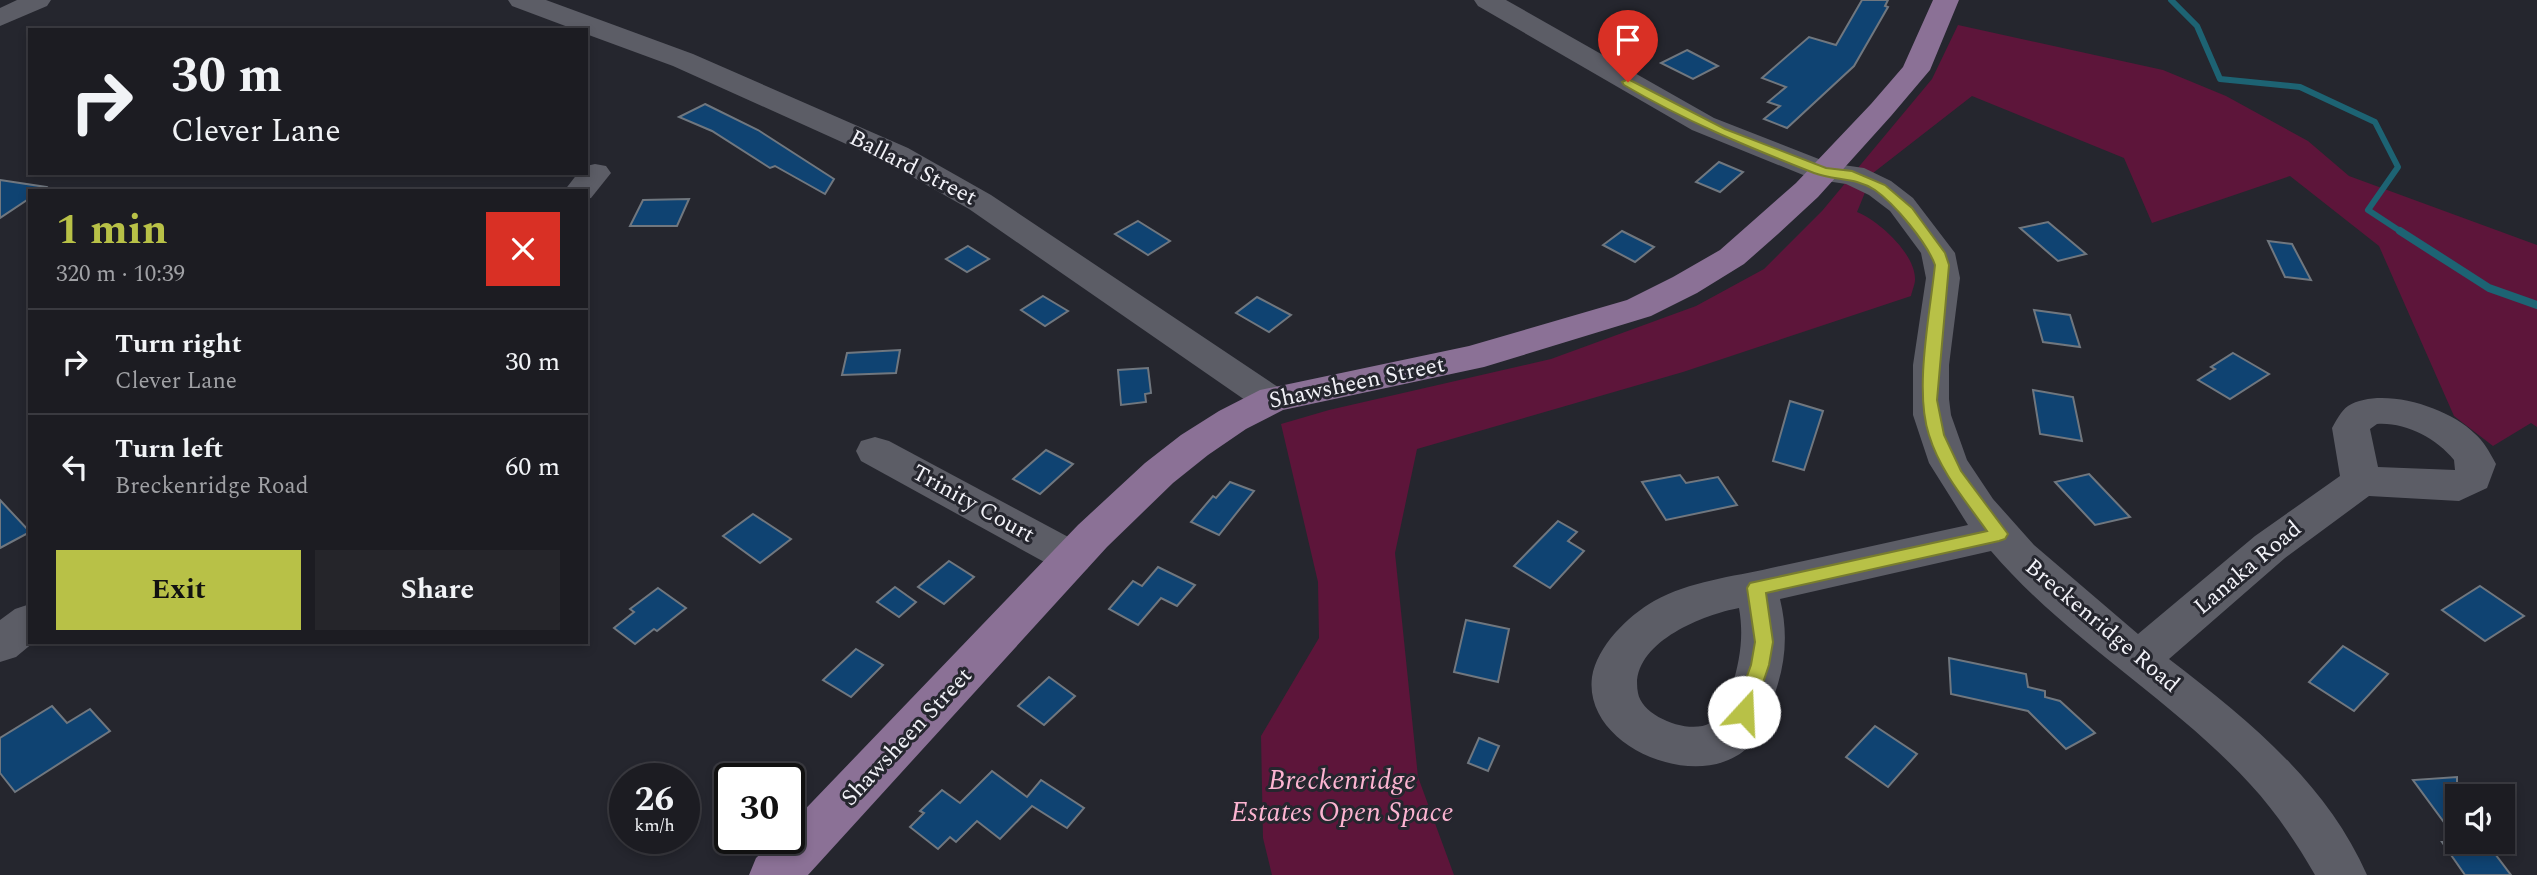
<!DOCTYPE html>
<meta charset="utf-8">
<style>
:root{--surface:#1c1c22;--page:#25252a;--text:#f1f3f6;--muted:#a0a1a5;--line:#3a3a40;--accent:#b8c147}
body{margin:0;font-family:Spectral,serif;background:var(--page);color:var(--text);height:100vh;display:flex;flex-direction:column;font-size:26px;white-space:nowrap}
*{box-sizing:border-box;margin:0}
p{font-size:23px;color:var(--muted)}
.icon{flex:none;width:38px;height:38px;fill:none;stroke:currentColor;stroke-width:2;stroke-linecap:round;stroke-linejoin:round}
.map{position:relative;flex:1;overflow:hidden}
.side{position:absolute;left:28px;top:189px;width:560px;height:455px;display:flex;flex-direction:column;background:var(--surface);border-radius:0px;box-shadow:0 4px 10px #0003,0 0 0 2px var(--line)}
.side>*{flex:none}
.guide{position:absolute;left:28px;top:28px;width:560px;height:147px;border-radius:0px;box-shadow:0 4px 10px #0003,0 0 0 2px var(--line);background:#1c1c22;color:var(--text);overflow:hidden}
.fabs{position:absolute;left:2445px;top:784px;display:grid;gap:14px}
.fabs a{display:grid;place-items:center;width:70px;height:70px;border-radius:0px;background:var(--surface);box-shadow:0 4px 10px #0003,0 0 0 2px var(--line);font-size:35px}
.speed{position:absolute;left:609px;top:763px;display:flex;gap:14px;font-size:35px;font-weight:700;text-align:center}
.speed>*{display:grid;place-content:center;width:91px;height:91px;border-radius:50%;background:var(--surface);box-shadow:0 4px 10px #0003,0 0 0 2px var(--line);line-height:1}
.speed small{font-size:18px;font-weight:400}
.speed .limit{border:4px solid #111;border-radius:10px;background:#fff;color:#111}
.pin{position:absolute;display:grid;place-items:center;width:60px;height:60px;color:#fff;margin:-72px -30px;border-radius:50% 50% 50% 0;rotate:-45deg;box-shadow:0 0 7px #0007}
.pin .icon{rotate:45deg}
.me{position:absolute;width:77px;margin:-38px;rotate:20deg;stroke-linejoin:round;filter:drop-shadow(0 0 5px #0008)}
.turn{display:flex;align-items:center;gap:24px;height:147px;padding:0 28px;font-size:32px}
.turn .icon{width:91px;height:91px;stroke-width:2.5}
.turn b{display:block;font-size:49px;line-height:60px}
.round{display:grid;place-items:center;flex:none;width:74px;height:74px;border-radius:0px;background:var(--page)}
.summary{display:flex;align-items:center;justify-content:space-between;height:119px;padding:0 28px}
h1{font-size:42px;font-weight:700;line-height:52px;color:var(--accent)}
.primary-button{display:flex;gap:14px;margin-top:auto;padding:14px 28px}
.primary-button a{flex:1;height:80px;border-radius:0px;background:var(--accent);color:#111;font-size:28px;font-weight:700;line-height:80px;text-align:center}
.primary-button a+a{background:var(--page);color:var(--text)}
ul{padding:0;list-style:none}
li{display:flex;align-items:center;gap:21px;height:105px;padding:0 28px;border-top:2px solid var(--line)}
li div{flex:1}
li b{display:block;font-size:26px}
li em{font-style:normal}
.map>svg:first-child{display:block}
</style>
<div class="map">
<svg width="2537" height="875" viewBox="0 0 2537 875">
<rect width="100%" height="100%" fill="#25262e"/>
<path fill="#5d153a" d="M 1958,25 L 2163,70 L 2226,96 L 2308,141 L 2349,176 L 2537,245 L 2537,427 L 2531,423 L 2493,446 L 2454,416 L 2379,246 L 2290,176 L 2152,223 L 2124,158 L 1972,96 L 1873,173 L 1857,212 C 1878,220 1916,254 1915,280 C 1915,284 1912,291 1911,296 L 1683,372 L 1417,449 L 1395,553 L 1418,777 L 1454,875 L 1272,875 L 1263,838 L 1261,736 L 1319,638 L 1318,582 L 1281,424 L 1329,410 L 1551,359 L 1696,306 L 1764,269 L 1822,211 L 1932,79 Z"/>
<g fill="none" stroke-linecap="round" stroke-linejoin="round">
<polyline stroke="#1d6373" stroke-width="6" points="2171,0 2197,26 2220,79 2300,87 2375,122 2398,167 2368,210 2403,233"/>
<polyline stroke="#1d6373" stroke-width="8" points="2400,231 2489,288 2537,305"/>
</g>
<g fill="#0f4372" stroke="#70777f" stroke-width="2">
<polygon points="1862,0 1888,0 1885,6 1888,7 1854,66 1787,128 1764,119 1780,106 1768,102 1786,87 1762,78 1809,37 1836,45"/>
<polygon points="1687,50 1718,66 1693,79 1661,63"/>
<polygon points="705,104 758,130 834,179 825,194 775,166 770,168 712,131 679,117"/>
<polygon points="1719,162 1743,172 1720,192 1696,182"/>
<polygon points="0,180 46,187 41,191 30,191 30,198 0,218"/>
<polygon points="689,199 677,226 630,226 643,200"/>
<polygon points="1138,221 1170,241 1148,255 1115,234"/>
<polygon points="2048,222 2086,254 2058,261 2020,228"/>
<polygon points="1622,231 1654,247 1635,262 1603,245"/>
<polygon points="2268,241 2292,244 2311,280 2285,277"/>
<polygon points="968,246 989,259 967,272 946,259"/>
<polygon points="1043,296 1068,311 1045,326 1021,310"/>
<polygon points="1257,297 1291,315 1269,332 1236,313"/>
<polygon points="2034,310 2070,315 2080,347 2043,342"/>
<polygon points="900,350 896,373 842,375 847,353"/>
<polygon points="2233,353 2269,374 2230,399 2198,380 2215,369 2211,367"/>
<polygon points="1148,368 1151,393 1145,394 1146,402 1121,405 1118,370"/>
<polygon points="2033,390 2073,397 2082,441 2040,434"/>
<polygon points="1790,401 1823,411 1804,470 1773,461"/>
<polygon points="1046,450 1073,464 1040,494 1013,479"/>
<polygon points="2089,474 2130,517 2095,525 2055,482"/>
<polygon points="1680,475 1686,483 1718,477 1737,505 1666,520 1642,482"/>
<polygon points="1230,482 1254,491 1219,535 1191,522 1213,496 1216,498"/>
<polygon points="0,500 30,532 0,548"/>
<polygon points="753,514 791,539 760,563 723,536"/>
<polygon points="1558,521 1577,532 1568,541 1584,551 1550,588 1514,566"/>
<polygon points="949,561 974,577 944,604 918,587"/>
<polygon points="1158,567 1195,585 1177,606 1161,598 1138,625 1109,609 1133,581 1142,586"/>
<polygon points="2480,586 2524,616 2485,641 2442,610"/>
<polygon points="895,587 916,602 899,617 877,602"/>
<polygon points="658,588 686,608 657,631 654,629 635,644 614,628 634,612 630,609"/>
<polygon points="1466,620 1509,629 1498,682 1454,672"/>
<polygon points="2343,646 2388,674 2354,711 2309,682"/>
<polygon points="856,649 883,665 851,697 823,680"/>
<polygon points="1949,658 2026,674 2028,687 2045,691 2045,697 2060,701 2095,733 2066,749 2028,711 1951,694"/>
<polygon points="1049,677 1075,696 1044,725 1018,706"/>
<polygon points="52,706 67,723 90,709 110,731 15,792 0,773 0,738"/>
<polygon points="1875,726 1917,754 1888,787 1846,757"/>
<polygon points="1479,738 1499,746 1488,771 1468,763"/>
<polygon points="992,771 1027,797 1041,780 1084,808 1067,828 1032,806 1000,839 977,821 956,842 950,837 938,849 910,827 924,813 920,811 942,790 960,803"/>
<polygon points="2457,777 2457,840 2413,780"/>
<polygon points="2442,842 2486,842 2511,875 2465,875"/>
</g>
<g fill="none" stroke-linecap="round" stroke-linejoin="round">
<g fill="#5c5d66" fill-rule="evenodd">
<polygon points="17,0 51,0 47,6 0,26 0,8"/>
<polygon points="508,0 546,0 693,54 908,148 991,195 1284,391 1290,400 1284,409 1271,413 1258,409 969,209 886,162 673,66 586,34 586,30 576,30 512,6"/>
<path d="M 1474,0 L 1506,0 L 1714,118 L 1829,163 L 1864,168 L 1891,181 L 1913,198 L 1955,253 L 1960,278 L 1949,365 L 1949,399 L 1951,415 L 1967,460 L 1993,499 L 2034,545 L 2138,634 L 2255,536 L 2340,476 L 2332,428 C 2336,421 2341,411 2348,406 C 2381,386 2448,407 2474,433 C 2484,441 2490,453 2496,464 L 2487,488 L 2459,501 L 2369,496 L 2285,558 L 2169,659 C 2248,720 2326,782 2367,875 L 2315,875 C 2296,842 2275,811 2250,784 C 2171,698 2067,640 1991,551 L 1780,599 C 1788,632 1786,661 1775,693 C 1769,712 1760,736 1746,749 C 1697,793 1583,747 1592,677 C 1597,646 1628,616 1654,601 C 1690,581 1732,577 1771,568 C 1837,554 1903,539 1968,525 L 1929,463 L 1913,415 L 1913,365 L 1926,278 L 1921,253 L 1890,211 L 1869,195 L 1846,184 L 1813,179 L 1692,130 L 1478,6 ZM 2377,424 C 2405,422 2436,438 2454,460 L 2455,470 L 2378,467 L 2370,429 ZM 1739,608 C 1744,636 1740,660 1732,687 C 1727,700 1722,716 1710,723 C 1690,735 1642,717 1638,693 C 1628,644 1702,615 1739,608 Z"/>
<polygon points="595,164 606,166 611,173 591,198 586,199 586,191 564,191 578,173 586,173 586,166"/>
<polygon points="875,437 889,441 1087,547 1093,558 1087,569 1072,574 1057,569 861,461 856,451 861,441"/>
<polygon points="30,604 30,642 34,642 16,657 0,662 0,620 15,609"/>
</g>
<polygon fill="#8b7196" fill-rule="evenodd" points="1933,0 1959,0 1930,70 1891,116 1818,197 1778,234 1744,264 1697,293 1651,316 1484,367 1283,410 1246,429 1208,455 1173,483 1107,547 808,875 749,875 756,858 777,838 789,838 789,826 1078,525 1145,463 1181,435 1219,411 1260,390 1469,346 1627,300 1673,277 1720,250 1754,220 1796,183 1871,104 1903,67"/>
</g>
<path fill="#b8c147" stroke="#787d2e" stroke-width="2" d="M 1628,79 L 1725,129 L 1826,168 L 1852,171 L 1885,185 L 1912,208 L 1945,253 L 1949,265 L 1937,400 L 1944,435 L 1961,471 L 2008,534 L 2005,539 L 1999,541 L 1766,593 L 1773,642 L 1769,665 L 1753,712 L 1750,718 L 1744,720 L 1737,718 L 1734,712 L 1751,665 L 1755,642 L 1747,588 L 1750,583 L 1987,531 C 1965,500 1940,471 1929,435 C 1914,390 1930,314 1935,265 C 1927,243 1895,204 1875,190 C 1856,177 1835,181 1814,173 C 1748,147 1685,121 1624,85 L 1622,82 Z"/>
<g text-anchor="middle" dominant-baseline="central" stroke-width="6" stroke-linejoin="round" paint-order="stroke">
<g font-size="23" fill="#f2f2f8" stroke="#25262e">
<text transform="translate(913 168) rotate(27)">Ballard Street</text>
<text transform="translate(1357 383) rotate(-12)">Shawsheen Street</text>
<text transform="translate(973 504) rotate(29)">Trinity Court</text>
<text transform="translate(2248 568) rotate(-40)">Lanaka Road</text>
<text transform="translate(2102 626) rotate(40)">Breckenridge Road</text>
<text transform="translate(907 737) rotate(-47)">Shawsheen Street</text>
</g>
<g font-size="28" font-style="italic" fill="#fcb4d1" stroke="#25262e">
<text x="1342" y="780">Breckenridge<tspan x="1342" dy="32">Estates Open Space</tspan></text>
</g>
</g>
</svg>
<div class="fabs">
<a><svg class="icon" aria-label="sound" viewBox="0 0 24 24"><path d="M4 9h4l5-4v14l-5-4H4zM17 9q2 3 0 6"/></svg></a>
</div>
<div class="speed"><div>26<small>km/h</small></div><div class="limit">30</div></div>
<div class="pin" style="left:1628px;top:82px;background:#d93025"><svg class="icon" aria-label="arrive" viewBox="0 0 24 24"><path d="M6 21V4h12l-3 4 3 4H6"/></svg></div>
<svg class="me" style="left:1744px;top:712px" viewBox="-20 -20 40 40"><circle r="19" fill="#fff"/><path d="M0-13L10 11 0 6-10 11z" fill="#b8c147"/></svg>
<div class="guide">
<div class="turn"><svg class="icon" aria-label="right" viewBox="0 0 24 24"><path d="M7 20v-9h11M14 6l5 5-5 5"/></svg><div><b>30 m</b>Clever Lane</div></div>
</div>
<section class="side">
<div class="summary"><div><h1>1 min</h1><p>320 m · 10:39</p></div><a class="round" style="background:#d93025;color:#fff"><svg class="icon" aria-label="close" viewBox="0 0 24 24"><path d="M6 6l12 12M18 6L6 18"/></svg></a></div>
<ul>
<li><svg class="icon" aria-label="right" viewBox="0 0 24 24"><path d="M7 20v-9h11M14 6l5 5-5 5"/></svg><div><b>Turn right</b><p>Clever Lane</p></div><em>30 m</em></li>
<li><svg class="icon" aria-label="left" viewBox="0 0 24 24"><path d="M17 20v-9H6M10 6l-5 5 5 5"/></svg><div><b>Turn left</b><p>Breckenridge Road</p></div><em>60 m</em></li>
</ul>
<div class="primary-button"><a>Exit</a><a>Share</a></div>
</section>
</div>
